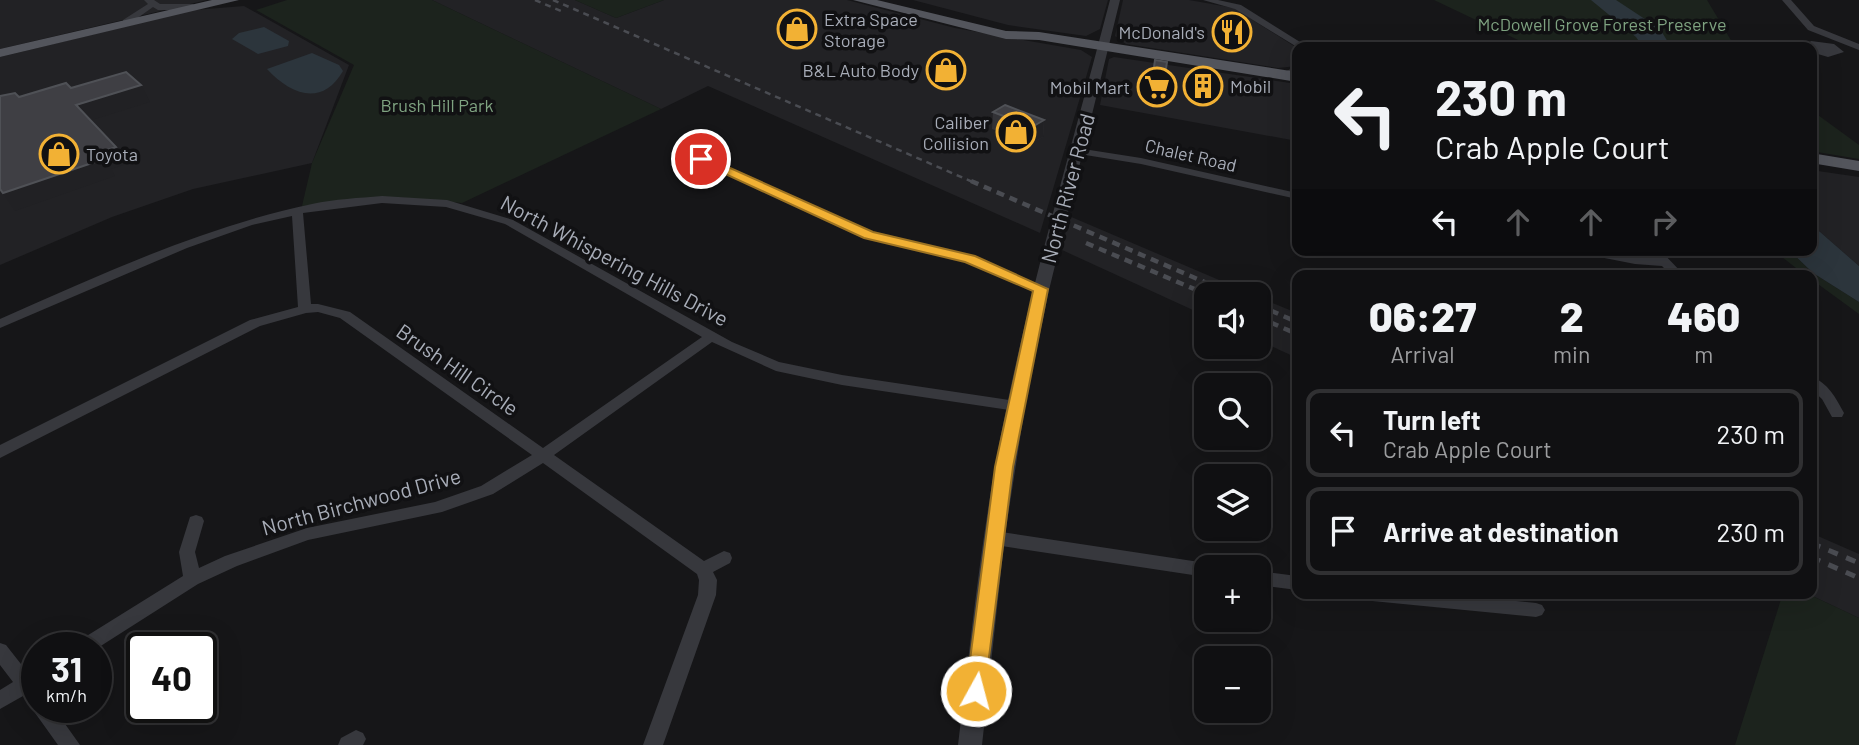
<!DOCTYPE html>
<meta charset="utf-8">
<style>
:root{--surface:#101012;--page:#19191b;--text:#f1f3f6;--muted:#9c9d9f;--line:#303032}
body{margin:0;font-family:Barlow,sans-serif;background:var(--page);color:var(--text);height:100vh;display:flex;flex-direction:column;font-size:26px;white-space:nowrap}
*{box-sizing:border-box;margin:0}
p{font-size:23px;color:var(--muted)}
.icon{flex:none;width:38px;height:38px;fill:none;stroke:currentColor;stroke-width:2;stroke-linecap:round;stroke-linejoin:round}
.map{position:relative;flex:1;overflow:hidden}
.panel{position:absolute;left:1292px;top:270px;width:525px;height:329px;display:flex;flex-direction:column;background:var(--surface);border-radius:14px;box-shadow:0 7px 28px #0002,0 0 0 2px var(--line)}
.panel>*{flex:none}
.guide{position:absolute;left:1292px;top:42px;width:525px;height:214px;border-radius:14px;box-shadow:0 7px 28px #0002,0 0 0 2px var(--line);background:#101012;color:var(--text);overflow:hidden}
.fabs{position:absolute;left:1194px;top:282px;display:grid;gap:14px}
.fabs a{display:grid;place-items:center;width:77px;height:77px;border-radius:14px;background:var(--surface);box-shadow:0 7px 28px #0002,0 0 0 2px var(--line);font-size:35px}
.speed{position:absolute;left:21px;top:632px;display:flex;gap:14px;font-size:35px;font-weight:700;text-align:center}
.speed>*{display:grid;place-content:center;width:91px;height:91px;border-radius:50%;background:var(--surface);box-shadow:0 7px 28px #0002,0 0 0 2px var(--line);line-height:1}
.speed small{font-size:18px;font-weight:400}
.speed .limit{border:4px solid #111;border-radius:10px;background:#fff;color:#111}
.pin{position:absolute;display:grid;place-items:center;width:60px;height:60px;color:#fff;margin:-30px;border:4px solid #fff;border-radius:50%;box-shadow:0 2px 7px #0007}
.me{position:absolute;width:77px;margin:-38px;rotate:7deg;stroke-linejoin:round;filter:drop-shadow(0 0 5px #0008)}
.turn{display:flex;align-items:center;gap:24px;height:147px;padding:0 28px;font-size:32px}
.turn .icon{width:91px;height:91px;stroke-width:2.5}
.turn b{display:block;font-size:49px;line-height:60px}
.lanes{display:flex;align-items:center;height:66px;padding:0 28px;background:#0003;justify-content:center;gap:35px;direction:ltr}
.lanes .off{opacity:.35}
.eta{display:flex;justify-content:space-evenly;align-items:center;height:119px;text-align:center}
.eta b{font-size:42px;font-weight:800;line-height:49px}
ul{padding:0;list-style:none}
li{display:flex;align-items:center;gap:21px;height:88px;margin:0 14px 10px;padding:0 14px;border:4px solid var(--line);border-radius:14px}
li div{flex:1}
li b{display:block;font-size:26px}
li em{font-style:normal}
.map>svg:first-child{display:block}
</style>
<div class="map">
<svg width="1859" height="745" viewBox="0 0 1859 745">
<rect width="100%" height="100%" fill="#161618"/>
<g fill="#222225">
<polygon points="0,0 207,0 0,49"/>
<polygon points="432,0 575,0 616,18 664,0 847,0 955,28 1081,50 1092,57 1040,233 708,86 661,109"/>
<polygon points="913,0 1108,0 1100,29 1086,36 1008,25"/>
<polygon points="1123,0 1189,0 1234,8 1297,48 1297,66 1278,68 1126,44 1115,36"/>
<polygon points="244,6 349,65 312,163 193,189 112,217 0,265 0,57 194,10"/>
<polygon points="1114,57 1297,84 1297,141 1100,105 1109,59"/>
<polygon points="1811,170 1859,177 1859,266 1811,224"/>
<polygon points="1069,216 1252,294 1206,294 1206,316 1062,250"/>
<polygon points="1258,297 1297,313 1297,358 1258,340"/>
<polygon points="1811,533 1859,554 1859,618 1806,593 1811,593"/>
</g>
<g fill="#1c231d">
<polygon points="287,0 432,0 661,109 462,203 395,197 302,206 312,163 354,65 256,10"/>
<polygon points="575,0 664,0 616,18"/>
<polygon points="1434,0 1707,0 1735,47 1533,47"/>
<polygon points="1811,110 1859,145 1859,159 1811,151"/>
<polygon points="1773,250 1789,250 1813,273 1859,302 1859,314 1811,279 1811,275 1805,275"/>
<polygon points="1783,593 1806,593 1859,618 1859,745 1735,745"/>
</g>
<g fill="#2c353c">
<polygon points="1591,0 1616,0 1660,29 1671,47 1643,47 1636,37"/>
<polygon points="264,27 289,41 288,46 258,54 232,39 239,33"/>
<path d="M 312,53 L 339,65 L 343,71 C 322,107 291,95 267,69 Z"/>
<polygon points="1811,224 1859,266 1859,302 1813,273 1789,250 1811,250"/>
</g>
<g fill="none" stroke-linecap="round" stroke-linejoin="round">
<g fill="#37383d" fill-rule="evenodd">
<polygon points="144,0 154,0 160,4 193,4 197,7 193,10 158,10 153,7 129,24 123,24 123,20 148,4"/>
<polygon points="1203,0 1218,0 1241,5 1308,47 1297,47 1235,9"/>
<polygon points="1782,0 1791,0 1814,26 1859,44 1859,50 1808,30"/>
<polygon points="1811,41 1834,44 1844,52 1828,57 1811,52 1811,47 1804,47"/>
<polygon points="1297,66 1297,73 1283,78 1278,75"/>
<polygon points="1077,148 1141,158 1297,193 1297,199 1141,164 1073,153 1073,149"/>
<polygon points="701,156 872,232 974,256 1047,289 1041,293 1036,292 966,262 864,238 697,161 696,159"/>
<path d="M 382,196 L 447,200 L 513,220 L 732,342 L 779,362 L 842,375 L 1016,401 L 1023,406 L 1016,411 L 842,385 L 776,371 L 712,342 L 554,455 L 704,561 L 724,551 L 730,553 L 732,558 L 730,563 L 713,572 L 717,580 L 716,595 L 663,745 L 643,745 L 698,595 L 699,580 L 697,574 L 543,463 L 493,494 L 442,512 L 308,540 L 237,566 L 198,584 L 96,649 L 74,648 L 77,642 L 183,576 L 179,552 L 190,517 L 196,515 L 202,517 L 204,521 L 195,552 L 199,568 L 225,556 L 307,528 L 435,502 L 481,486 L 532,455 L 340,318 L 318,312 L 306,313 L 260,326 L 0,458 L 0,445 L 250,320 L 298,307 L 292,216 L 252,225 L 187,248 L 0,328 L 0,319 C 102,274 203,227 312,204 C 335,199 359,198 382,196 ZM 382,203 L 446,207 L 505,224 L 702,337 L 543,448 L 350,312 L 318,304 L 311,304 L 303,213 Z"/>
<polygon points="1578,250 1604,250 1654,258 1647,250 1660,250 1684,275 1671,275 1662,266 1635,264 1584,254"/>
<path d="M 1811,376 C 1828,383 1836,398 1844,413 L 1842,417 L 1832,417 L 1822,399 L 1811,389 Z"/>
<polygon points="995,531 1206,563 1213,567 1206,567 1206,577 995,545 989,543 987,538 989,533"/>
<polygon points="1258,571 1297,576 1297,590 1258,585"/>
<polygon points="1353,593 1439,593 1536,603 1542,605 1545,610 1542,615 1536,617 1362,600 1356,598"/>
<polygon points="0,643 6,645 28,673 37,669 37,707 53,707 80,745 58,745 23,696 0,709 0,690 13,682 0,665"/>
<polygon points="356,730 363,733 366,739 363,745 338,745 341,738"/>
</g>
<path fill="#37383d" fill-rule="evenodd" d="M 1110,0 L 1120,0 L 1049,290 L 1025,406 L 1005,535 L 982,745 L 958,745 C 972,631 983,517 1007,405 C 1035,269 1075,135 1110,0 Z"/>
<g fill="#53555c" fill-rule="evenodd">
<polygon points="212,0 239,0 0,57 0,49"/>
<polygon points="853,0 877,0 1006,31 1039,32 1297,72 1297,82 1039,40 1006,39"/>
<polygon points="1811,153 1859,161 1859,171 1811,163"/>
</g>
<g stroke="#4a4c52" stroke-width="2.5" stroke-dasharray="6 5" stroke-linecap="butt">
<polyline points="535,0 561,11"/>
<polyline points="553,0 975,183"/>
</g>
<g stroke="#4a4c52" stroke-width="4.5" stroke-dasharray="8 6" stroke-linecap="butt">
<polyline points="971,181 1232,294"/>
<polyline points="1086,243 1206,294"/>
<polyline points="1258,305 1297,322"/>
<polyline points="1258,317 1297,334"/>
</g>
<g stroke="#4a4c52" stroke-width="5" stroke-dasharray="10 9" stroke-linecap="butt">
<polyline points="1811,543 1859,563"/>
<polyline points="1811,557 1859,578"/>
</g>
</g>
<g fill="#323236">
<polygon points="1155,60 1167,62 1163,91 1150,90"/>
<polygon points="993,112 1044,120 1043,137 1030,144 992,129"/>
</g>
<g fill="#212124">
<polygon points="141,85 150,102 86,122 76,105"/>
<polygon points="1044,120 1043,137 1030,144 1032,127"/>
<polygon points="116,147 127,164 111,169 115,176 15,211 3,193 99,153"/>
</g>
<g fill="#3f3f44" stroke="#4f5156" stroke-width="2">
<polygon points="1155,60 1167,62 1165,75 1153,74"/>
<polygon points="126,72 141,85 76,105 116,147 99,153 104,159 3,193 0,189 0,96 15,93 19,97 66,83 71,88"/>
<polygon points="1005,105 1044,120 1032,127 993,112"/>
</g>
<polygon fill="#f2b134" stroke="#9d7322" stroke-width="2" points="701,155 873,232 975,256 1048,289 1013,467 984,697 976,700 969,697 966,691 995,467 1033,291 965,262 864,238 697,161 695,159"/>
<defs>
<symbol id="shop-ring" viewBox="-11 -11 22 22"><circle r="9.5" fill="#111113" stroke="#f2b134" stroke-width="1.5"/><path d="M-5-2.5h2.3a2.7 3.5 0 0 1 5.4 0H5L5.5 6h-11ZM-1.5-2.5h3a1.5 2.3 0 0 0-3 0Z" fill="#f2b134"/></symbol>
<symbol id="restaurant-ring" viewBox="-11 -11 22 22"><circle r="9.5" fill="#111113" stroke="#f2b134" stroke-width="1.5"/><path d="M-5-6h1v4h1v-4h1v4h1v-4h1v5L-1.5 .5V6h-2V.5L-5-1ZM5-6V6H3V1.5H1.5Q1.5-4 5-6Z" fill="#f2b134"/></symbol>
<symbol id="building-ring" viewBox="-11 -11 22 22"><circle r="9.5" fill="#111113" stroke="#f2b134" stroke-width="1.5"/><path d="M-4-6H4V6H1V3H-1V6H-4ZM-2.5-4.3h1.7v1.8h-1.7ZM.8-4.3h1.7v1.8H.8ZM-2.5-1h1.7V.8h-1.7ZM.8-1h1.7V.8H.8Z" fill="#f2b134"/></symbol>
<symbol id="supermarket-ring" viewBox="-11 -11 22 22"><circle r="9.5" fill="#111113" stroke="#f2b134" stroke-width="1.5"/><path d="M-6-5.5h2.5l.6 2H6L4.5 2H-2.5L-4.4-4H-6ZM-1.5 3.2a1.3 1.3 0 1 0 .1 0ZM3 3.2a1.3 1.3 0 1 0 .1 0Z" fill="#f2b134"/></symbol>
</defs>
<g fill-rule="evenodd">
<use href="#shop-ring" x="775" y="7" width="44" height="44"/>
<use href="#restaurant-ring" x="1210" y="10" width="44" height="44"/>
<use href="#shop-ring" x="924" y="48" width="44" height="44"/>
<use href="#building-ring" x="1181" y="64" width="44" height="44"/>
<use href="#supermarket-ring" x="1135" y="65" width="44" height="44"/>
<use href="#shop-ring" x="994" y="110" width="44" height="44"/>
<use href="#shop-ring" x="37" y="132" width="44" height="44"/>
</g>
<g text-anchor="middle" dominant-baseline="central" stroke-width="7" stroke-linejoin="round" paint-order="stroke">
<g font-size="18" fill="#a8adb8" stroke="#111113" text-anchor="end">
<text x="824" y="19" text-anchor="start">Extra Space<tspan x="824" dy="21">Storage</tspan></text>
<text x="1205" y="32">McDonald's</text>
<text x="919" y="70">B&amp;L Auto Body</text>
<text x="1230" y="86" text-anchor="start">Mobil</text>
<text x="1130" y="87">Mobil Mart</text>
<text x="989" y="122">Caliber<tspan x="989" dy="21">Collision</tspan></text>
<text x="86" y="154" text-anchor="start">Toyota</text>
</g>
<g font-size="18" fill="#7fa381" stroke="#111113">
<text x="1602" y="24">McDowell Grove Forest Preserve</text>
<text x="437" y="105">Brush Hill Park</text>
</g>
<g font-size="18" fill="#a8adb8" stroke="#111113">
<text transform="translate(1191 155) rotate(13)">Chalet Road</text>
</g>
<g font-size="21" fill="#a8adb8" stroke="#111113">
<text transform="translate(1067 188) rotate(-75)">North River Road</text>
<text transform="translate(615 260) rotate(28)">North Whispering Hills Drive</text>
<text transform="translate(458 369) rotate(35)">Brush Hill Circle</text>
<text transform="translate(361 501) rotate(-15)">North Birchwood Drive</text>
</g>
</g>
</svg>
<div class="fabs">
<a><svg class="icon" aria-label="sound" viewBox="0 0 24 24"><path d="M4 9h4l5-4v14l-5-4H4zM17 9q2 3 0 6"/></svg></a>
<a><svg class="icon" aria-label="search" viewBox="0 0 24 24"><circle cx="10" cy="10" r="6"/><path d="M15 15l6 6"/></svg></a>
<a><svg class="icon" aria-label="layers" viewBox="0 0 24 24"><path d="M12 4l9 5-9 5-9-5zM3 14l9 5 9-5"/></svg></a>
<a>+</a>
<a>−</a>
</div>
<div class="speed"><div>31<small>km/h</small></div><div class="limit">40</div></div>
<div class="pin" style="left:701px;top:159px;background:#d93025"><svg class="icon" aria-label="arrive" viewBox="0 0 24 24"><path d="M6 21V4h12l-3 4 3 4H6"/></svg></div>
<svg class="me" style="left:976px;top:691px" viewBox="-20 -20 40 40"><circle r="17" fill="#f2b134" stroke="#fff" stroke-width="3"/><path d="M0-11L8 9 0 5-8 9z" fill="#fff"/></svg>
<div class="guide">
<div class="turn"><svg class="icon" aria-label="left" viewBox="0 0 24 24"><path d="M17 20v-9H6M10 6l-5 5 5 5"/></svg><div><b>230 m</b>Crab Apple Court</div></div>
<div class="lanes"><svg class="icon" aria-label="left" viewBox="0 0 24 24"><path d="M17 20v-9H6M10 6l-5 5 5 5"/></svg><svg class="icon off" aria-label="ahead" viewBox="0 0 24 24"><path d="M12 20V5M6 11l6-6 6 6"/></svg><svg class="icon off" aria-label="ahead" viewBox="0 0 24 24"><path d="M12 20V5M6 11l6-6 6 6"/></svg><svg class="icon off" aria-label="right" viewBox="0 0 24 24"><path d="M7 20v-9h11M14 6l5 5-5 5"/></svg></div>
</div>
<section class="panel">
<div class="eta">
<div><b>06:27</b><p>Arrival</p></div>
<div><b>2</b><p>min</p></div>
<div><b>460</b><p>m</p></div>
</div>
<ul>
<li><svg class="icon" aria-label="left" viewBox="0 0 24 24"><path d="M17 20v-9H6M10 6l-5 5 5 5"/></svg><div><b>Turn left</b><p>Crab Apple Court</p></div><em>230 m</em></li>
<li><svg class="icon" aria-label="arrive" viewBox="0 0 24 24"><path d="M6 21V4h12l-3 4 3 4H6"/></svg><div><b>Arrive at destination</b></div><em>230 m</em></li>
</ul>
</section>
</div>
